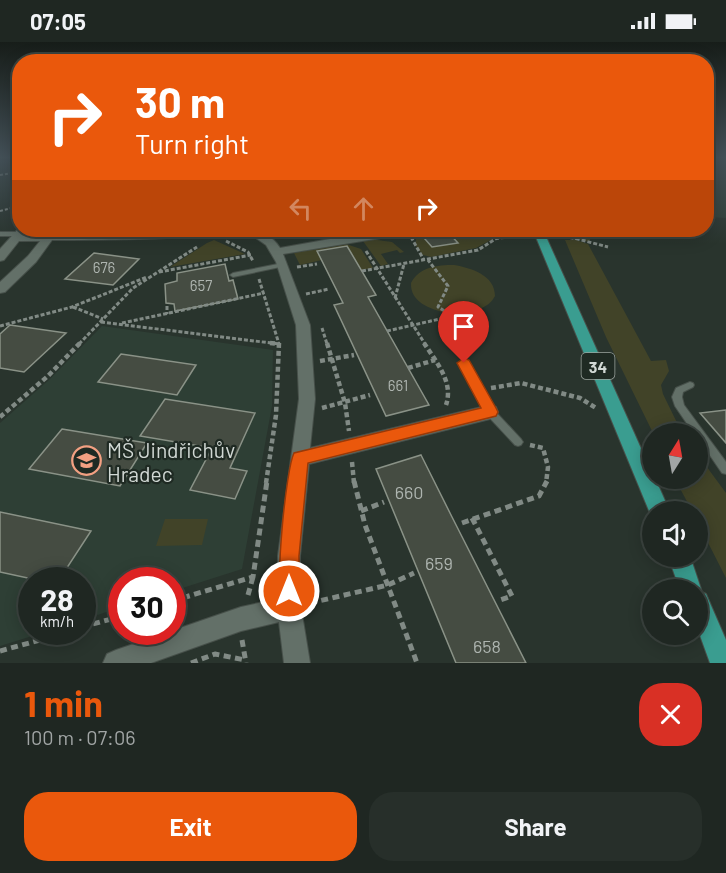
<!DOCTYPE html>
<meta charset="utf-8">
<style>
:root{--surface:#1f2722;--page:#272f2a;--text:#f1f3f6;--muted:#a1a5a5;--line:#3c4440;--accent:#ea580c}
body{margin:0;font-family:Barlow,sans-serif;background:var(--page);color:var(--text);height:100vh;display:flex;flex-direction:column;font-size:22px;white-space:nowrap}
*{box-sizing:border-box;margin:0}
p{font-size:20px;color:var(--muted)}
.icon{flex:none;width:33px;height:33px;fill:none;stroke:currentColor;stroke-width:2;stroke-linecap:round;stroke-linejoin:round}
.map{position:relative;height:621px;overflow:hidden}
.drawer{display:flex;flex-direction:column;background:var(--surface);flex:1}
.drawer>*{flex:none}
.guide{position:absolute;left:12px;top:12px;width:702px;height:183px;border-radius:24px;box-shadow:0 3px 15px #0003,0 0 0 2px var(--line);background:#ea580c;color:#fff;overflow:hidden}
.needle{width:39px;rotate:11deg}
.fabs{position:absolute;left:642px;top:381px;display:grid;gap:12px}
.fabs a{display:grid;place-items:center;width:66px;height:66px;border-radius:50%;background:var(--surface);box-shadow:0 3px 15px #0003,0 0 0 2px var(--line);font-size:30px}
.speed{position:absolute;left:18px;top:525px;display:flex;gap:12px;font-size:30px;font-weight:700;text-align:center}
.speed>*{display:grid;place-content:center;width:78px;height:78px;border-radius:50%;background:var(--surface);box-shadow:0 3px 15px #0003,0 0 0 2px var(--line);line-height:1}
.speed small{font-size:15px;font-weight:400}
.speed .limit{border:9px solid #d22;background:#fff;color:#111}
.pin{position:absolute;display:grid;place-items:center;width:51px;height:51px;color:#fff;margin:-62px -26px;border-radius:50% 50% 50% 0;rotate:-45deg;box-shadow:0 0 6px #0007}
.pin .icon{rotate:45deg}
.me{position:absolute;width:66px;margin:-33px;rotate:0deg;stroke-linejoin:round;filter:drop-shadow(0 0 4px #0008)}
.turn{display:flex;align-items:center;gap:21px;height:126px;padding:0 24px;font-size:27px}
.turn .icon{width:78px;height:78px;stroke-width:2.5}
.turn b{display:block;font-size:42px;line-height:51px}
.lanes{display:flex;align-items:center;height:57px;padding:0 24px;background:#0003;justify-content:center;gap:30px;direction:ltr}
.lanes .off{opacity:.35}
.round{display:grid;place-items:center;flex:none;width:63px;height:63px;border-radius:24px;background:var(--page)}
.summary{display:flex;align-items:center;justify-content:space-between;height:102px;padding:0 24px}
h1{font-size:36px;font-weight:700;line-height:45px;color:var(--accent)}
.cta{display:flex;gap:12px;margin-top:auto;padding:12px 24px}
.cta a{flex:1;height:69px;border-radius:24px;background:var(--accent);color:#fff;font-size:24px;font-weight:700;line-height:69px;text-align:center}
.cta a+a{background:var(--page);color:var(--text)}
.status{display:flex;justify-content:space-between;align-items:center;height:42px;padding:0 30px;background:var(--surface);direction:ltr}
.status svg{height:16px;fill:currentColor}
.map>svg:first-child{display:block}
</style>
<div class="status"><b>07:05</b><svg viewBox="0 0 49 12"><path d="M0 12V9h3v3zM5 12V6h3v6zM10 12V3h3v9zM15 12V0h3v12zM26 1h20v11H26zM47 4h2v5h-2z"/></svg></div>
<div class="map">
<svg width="726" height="621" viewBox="0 0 726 621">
<rect width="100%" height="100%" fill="#29342d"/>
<g fill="#2e3f35">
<polygon points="707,115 726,115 726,176 707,175"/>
<polygon points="102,284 273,308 272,364 242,527 173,549 172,538 122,538 121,565 83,578 82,538 32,538 32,590 45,590 0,604 0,381 50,337"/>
</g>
<g fill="#414328">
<polygon points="446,188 522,188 523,190 500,193 476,206 431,215 423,213 416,204 416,197 424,196 432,205 457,201"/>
<polygon points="575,188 670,189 672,193 665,196 661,191 602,189 591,195 589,200 569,195"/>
<polygon points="370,197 392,200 404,210 400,211 397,208 381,212 388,222 381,224 363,199"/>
<polygon points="214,198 245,212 170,225 207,201"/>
<polygon points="565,198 576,198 588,202 651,319 666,318 669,329 661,343 663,352 682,391 653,391 606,295"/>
<polygon points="343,201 361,207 373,226 361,228 318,209 322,218 300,223 294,211"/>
<path d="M 454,223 C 471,226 495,233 495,254 C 486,271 465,270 448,269 L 446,271 C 430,267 410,260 411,241 C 419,225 437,223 454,223 Z"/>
<polygon points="698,413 726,451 726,536 698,481 698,470 692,469 675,437 698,436"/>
<polygon points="165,477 208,477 202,503 156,504"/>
</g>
<g fill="#454c42" stroke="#8a9287" stroke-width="1.5">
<polygon points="417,188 446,188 458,201 432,205"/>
<polygon points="347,204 376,253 368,255 429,363 386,374 334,263 343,261 317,209"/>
<polygon points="94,211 139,217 113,243 65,237"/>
<polygon points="225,222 229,239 233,238 238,257 175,269 174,262 166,261 165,242 177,239 177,231"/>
<polygon points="10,283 66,291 24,330 0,326 0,292"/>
<polygon points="121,312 196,323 177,353 98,340"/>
<polygon points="165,357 255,371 230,426 247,429 235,457 190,448 212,406 140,394"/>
<polygon points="726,368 726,401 700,371"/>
<polygon points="62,387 147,401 120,444 29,427"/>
<polygon points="421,413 452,475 526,621 456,621 376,427"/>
<polygon points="0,470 91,489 59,538 37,538 0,530"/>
</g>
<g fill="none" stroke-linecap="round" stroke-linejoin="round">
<defs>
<g id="lane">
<polygon points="0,190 19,190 22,192 19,194 0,194"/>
<polygon points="283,221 285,222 285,224 233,235 230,233 233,231"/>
<polygon points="464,318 468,321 493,367 521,397 523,400 521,403 518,404 515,403 487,373 460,321"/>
<polygon points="690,340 693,341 694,343 693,345 683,350 682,355 684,363 726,420 726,432 722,431 698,396 698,392 694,392 675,364 672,355 676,346"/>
</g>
<g id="street">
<path d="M 20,185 L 20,188 L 27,188 L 24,192 L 46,192 L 50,188 L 57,188 L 57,192 L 229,188 C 217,198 78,198 52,198 L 36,220 L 5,250 L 0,251 L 0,240 L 28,214 L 40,199 L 19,199 L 4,218 L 0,219 L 0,207 Z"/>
<path d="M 245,188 C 258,187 272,193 280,206 L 358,192 L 405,188 L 399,193 L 283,212 L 310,283 L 315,357 L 310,406 L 490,363 L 496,365 L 498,370 L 496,375 L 490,377 L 309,422 L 300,514 L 301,566 L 310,621 L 284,621 L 279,580 L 241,589 L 151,621 L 103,621 L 107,612 L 116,608 L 241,565 L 277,557 L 278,514 L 299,357 L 296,283 L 276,220 L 266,203 Z"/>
</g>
<g id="primary">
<polygon points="533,188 543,188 652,431 652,436 655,436 670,470 652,470 652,476"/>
<polygon points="668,514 690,514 702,550 706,552 726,598 726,621 710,621 698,588 698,548 680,548"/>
</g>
</defs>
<use href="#lane" stroke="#47504a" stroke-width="2"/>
<use href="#street" stroke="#47504a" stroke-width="2"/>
<use href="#primary" stroke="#47504a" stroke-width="2"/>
<g stroke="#818a85" stroke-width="2" stroke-dasharray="3 2" stroke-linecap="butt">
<polyline points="0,133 20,130"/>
<polyline points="0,169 20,164"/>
<polyline points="660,188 676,188"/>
<polyline points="411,194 412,197"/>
<polyline points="555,194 576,197"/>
<polyline points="566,194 568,188"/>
<polyline points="496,197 526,193"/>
</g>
<g stroke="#818a85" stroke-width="3" stroke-dasharray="4 2" stroke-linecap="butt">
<polyline points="411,195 424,218"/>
<polyline points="570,195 608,205"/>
<polyline points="226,199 248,210 253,219"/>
<polyline points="366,209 425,302"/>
<polyline points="297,225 317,222"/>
<polyline points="362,229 478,208 497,196 506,195"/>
<polyline points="159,230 251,213"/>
<polyline points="259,237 279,302"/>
<polyline points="306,252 329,247"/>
<polyline points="395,256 404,222"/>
<polyline points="167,264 167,272"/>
<polyline points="73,265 103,277"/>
<polyline points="101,280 279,302"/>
<polyline points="122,281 264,251"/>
<polyline points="0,284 72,265 147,235"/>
<polyline points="322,286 327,302"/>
<polyline points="387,289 453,274 438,265 448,244 428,218"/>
<polyline points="79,302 133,246 197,205"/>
</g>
<g stroke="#818a85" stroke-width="4.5" stroke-dasharray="5 3" stroke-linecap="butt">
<polyline points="270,301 279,302"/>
<polyline points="327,301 345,361 349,389"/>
<path d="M 424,301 C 436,320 454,340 446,363"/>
<polyline points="320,319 354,313"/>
<polyline points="408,326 435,318"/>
<polyline points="491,346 521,341 580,356 596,366"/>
<polyline points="322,366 370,353"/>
<polyline points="0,375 48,334 80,301"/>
<polyline points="530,403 543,406 548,425 546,441"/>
<polyline points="352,420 354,441"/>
<polyline points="266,441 276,373 279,301"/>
</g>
<g stroke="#818a85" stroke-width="5" stroke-dasharray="7 4.5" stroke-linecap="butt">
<polyline points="354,439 365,483 417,621"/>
<polyline points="361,469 384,460"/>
<polyline points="472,476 512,554 500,558"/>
<polyline points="462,481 539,454 547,439"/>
<polyline points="248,553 253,535"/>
<polyline points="172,559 253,535 267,439"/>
<polyline points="310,561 388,543 414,531"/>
<polyline points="82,585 122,574"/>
<polyline points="242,598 246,621"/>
<polyline points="0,609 69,590"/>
<polyline points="191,621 215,612 245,618"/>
</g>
<use href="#lane" fill="#637068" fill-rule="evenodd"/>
<use href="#street" fill="#637068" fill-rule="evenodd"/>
<use href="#primary" fill="#3a9d90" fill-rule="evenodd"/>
</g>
<linearGradient id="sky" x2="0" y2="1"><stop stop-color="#171d19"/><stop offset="0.57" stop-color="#435057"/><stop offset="1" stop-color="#435057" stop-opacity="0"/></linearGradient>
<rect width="726" height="202" fill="url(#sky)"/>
<path fill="#ea580c" stroke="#983908" stroke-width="1.5" d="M 464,316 L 469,318 L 496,366 L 498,370 L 496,374 L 308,421 L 299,514 L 300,549 L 297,556 L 289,559 L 282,556 C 275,539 286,427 294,411 L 481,366 L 457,321 Z"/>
<defs>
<symbol id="school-ring" viewBox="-11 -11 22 22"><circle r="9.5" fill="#1f2a23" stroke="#f3a082" stroke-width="1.5"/><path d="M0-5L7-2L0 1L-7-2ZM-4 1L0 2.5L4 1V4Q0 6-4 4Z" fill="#f3a082"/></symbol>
</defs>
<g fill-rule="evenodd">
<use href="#school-ring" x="70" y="402" width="33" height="33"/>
</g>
<g text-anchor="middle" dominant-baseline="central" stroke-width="4.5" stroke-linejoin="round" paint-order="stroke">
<g font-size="15" fill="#aeb5b0">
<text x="104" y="225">676</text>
<text x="201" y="243">657</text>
<text x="398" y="343">661</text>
</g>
<rect fill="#1f2a23" stroke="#9ca49f" stroke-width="1.5" x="581.5" y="311" width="33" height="26" rx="4.5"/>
<g font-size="16" font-weight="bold" fill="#d1d8d4">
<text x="598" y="324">34</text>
</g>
<g font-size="18" fill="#aeb5b0">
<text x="409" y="450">660</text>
<text x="439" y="521">659</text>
<text x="487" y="604">658</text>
</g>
<g font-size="21" fill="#d1d8d4" stroke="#1f2a23" text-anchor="start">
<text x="107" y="407">MŠ Jindřichův<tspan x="107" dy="24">Hradec</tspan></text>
</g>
</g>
</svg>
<div class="fabs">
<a><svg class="needle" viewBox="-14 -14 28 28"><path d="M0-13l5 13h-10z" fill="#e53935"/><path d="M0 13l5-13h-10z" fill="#a1a5a5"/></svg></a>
<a><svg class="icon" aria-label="sound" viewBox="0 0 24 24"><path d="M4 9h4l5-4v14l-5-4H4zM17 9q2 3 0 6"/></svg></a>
<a><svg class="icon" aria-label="search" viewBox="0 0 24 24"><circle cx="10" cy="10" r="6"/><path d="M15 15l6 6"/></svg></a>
</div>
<div class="speed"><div>28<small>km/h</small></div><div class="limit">30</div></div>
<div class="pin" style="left:464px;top:321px;background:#d93025"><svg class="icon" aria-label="arrive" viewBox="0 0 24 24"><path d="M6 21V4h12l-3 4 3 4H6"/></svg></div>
<svg class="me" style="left:289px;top:549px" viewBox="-20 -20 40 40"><circle r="17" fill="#ea580c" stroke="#fff" stroke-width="3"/><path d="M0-11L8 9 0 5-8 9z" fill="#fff"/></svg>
<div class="guide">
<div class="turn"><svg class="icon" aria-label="right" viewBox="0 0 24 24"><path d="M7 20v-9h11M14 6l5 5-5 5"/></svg><div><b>30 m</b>Turn right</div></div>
<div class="lanes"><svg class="icon off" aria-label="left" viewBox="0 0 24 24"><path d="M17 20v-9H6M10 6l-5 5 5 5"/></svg><svg class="icon off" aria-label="ahead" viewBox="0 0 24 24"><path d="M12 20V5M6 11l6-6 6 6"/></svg><svg class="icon" aria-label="right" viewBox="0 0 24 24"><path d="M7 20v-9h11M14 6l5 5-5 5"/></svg></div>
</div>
</div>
<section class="drawer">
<div class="summary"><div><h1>1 min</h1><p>100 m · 07:06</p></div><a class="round" style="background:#d93025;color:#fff"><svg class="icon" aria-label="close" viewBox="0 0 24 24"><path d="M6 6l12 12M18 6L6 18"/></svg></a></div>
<div class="cta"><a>Exit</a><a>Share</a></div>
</section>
